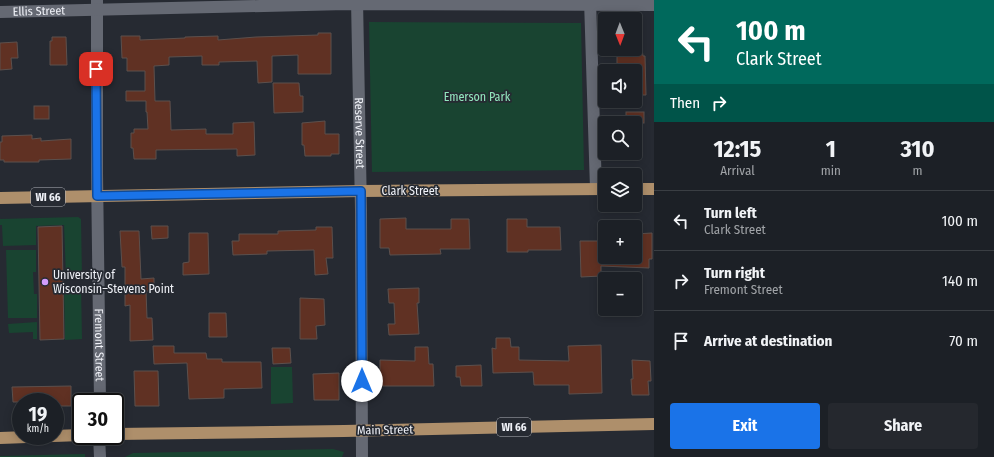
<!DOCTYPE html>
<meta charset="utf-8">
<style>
:root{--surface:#1c2026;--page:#25282e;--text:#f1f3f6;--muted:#a0a3a7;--line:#3a3e43;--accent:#1a73e8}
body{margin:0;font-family:"Fira Sans Condensed",sans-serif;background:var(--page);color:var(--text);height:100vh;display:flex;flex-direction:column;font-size:15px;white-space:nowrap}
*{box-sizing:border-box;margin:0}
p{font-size:13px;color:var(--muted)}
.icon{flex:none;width:22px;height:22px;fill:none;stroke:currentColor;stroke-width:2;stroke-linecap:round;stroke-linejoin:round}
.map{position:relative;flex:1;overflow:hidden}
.panel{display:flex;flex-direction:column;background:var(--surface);width:340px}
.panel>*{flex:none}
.banner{background:#00695c;color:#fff;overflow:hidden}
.needle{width:26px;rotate:179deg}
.buttons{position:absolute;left:598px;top:12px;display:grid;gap:8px}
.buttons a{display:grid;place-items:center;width:44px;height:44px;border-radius:4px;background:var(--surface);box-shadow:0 2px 10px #0003,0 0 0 1px var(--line);font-size:20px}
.speed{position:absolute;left:12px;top:393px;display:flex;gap:8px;font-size:20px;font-weight:700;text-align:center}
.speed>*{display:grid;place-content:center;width:52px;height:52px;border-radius:50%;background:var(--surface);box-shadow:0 2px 10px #0003,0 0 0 1px var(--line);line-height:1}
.speed small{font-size:10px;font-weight:400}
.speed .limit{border:2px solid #111;border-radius:6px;background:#fff;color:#111}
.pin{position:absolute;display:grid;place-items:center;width:34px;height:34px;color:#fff;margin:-17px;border-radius:8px;box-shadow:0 2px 6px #0006}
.me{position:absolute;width:44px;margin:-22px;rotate:0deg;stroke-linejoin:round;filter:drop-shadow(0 0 3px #0008)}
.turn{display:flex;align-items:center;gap:14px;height:84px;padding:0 16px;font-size:18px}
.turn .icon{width:52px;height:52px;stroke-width:2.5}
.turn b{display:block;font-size:28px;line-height:34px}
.then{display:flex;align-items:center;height:38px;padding:0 16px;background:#0003;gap:8px;font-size:15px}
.eta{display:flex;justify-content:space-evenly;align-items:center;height:68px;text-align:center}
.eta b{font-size:24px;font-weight:700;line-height:28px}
.cta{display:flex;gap:8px;margin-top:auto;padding:8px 16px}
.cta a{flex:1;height:46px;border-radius:4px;background:var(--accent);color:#fff;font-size:16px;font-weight:700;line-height:46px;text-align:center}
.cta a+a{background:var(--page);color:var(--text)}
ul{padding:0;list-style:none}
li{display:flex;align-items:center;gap:12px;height:60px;padding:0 16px;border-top:1px solid var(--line)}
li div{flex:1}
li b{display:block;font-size:15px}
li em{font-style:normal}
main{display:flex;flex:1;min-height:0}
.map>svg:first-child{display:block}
</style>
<main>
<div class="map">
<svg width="654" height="457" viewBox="0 0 654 457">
<rect width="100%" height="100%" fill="#262a32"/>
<g fill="#194431">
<polygon points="369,22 581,23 584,170 372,172"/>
<polygon points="78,217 81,219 82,277 66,277 64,225 36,226 36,245 3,246 2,225 0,225 0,219"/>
<polygon points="6,250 36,250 36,272 33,272 34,294 37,294 37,318 8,318"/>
<polygon points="64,286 81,286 82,339 65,340"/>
<polygon points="37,322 37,339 33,339 33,332 9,333 8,324"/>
<polygon points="271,367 292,367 293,403 271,404"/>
<polygon points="333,449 344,452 342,457 125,457 133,453"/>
<polygon points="85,454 85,457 0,457 0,456"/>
</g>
<g fill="#603123" stroke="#5c504d">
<polygon points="318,33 331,33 331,74 298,74 298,55 272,56 272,82 258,83 257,61 219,62 219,65 202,65 202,56 169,57 169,65 154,66 155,101 170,101 171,130 206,129 206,134 233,134 233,123 254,122 255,155 237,156 237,149 156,150 156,159 134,159 133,148 131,148 131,133 134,133 134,129 148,129 147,112 146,112 146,101 126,101 126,91 145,91 145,71 127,71 127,58 122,58 121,36 140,36 140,40 185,38 185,37 218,36 218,40 256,37 318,35"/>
<polygon points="52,37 66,37 67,65 50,65 50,41 52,41"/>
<polygon points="17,42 18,58 11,58 12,69 0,70 0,43"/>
<polygon points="621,49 642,49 643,56 645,56 646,95 635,95 635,71 625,71 625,68 617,68 617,54 621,54"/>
<polygon points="273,83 299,83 300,96 303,96 303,112 274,113"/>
<rect x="34" y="106" width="15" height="13"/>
<rect x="626" y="112" width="18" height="11"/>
<polygon points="325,121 325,134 339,134 339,154 331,154 331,156 305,156 304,145 302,145 302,123"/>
<polygon points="32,135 32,139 41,138 41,141 71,139 71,159 39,160 39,162 4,162 4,160 0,160 0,142 2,142 2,136"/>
<polygon points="406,218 406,229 451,229 451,219 469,219 470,249 440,249 441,254 390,255 389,248 380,248 380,219"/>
<polygon points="507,219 527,219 527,227 560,227 561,250 528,250 528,252 507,252"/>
<polygon points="62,226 64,339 40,340 38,227"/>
<polygon points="151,226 168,226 168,238 152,239"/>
<polygon points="316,227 332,227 333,258 326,258 328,274 315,275 314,250 267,251 267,254 233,255 232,241 239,241 239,234 278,234 278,231 316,230"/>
<polygon points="120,231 139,231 141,279 154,278 154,291 146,291 147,318 152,318 153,340 130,341 130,305 125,306 125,267 122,267"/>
<polygon points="189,233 208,233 209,274 183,275 183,263 189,262"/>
<polygon points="652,233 652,259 649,259 649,268 601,266 601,276 581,277 580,241 601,241 601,257 635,257 635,234"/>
<polygon points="419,288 419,303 417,303 419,334 389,335 388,324 395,324 394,303 389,303 388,289"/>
<polygon points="300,298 324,299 325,325 316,326 317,339 300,339"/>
<polygon points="209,313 226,313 227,337 209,337"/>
<polygon points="496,338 510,338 511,347 519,347 519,360 569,361 568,346 601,345 602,393 569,394 569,385 534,385 533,372 493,373 492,348 496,349"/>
<polygon points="153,346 174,346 174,353 206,353 207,359 222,359 222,362 261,362 262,388 224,389 224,398 189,399 187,363 154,364"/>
<polygon points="415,347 428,347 429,364 433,364 434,386 380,386 380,360 415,361"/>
<polygon points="272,348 290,348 291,363 273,364"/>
<polygon points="632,360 650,361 651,381 648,381 649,395 632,395 631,379 633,379"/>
<polygon points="481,365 482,386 461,386 460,377 456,377 456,366"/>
<polygon points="134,371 158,371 159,406 135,406"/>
<polygon points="339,373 339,400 314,400 313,374"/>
<polygon points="71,386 71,406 55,406 55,402 13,402 12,387"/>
</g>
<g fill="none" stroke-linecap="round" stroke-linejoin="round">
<g stroke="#656973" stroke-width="12">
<path id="s1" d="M 97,0 L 97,173 L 100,402"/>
<path id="s2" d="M 357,0 L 361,210 L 362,457"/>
<polyline points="590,0 596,189"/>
<path id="s3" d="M 0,12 L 346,4 L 654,5"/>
<polyline points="99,436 100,457"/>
</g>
<g stroke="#ae8f6b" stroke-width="12">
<polyline points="635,189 654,189"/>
<polyline points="0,198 361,191 605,189"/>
<polyline points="115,434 344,431 654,424"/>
<polyline points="0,438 81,435"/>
</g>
</g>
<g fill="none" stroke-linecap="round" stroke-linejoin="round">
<defs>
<polyline id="route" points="96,69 97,196 361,191 362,381"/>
</defs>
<use href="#route" stroke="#114b97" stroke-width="10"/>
<use href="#route" stroke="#1a73e8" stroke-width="7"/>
</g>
<circle fill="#d39cfc" stroke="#262a32" stroke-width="1.5" cx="45" cy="282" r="4"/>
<g text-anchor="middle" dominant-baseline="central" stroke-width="3.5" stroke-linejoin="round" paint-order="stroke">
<g fill="#262a32" stroke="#b3b5bc" stroke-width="1">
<rect x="31" y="188" width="34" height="18" rx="3"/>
<rect x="497" y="418" width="34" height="18" rx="3"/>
</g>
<g font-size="11" font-weight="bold" fill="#eff1f7">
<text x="48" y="197">WI 66</text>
<text x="514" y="427">WI 66</text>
</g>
<g font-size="12" fill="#eff1f7" stroke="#262a32">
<text stroke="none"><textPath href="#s3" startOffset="39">Ellis Street</textPath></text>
<text stroke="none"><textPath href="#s2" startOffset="133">Reserve Street</textPath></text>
<text x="410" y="191">Clark Street</text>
<text stroke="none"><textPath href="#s1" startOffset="345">Fremont Street</textPath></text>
<text transform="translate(385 430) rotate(-1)">Main Street</text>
</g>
<g font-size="12" fill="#92e7be" stroke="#262a32">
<text x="477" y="97">Emerson Park</text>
</g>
<g font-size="12" fill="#eff1f7" stroke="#262a32" text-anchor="start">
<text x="53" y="275">University of<tspan x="53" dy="14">Wisconsin–Stevens Point</tspan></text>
</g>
</g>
</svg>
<div class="buttons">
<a><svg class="needle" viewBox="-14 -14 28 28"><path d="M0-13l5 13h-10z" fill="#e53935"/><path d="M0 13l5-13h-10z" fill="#a0a3a7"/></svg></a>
<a><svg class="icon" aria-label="sound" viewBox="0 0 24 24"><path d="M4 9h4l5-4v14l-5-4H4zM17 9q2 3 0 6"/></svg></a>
<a><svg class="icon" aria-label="search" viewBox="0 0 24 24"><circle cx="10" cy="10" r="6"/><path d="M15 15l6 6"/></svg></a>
<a><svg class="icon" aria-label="layers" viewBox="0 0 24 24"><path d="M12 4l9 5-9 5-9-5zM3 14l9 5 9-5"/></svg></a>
<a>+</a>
<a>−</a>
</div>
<div class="speed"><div>19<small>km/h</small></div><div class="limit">30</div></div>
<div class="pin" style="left:96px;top:69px;background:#d93025"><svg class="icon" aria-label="arrive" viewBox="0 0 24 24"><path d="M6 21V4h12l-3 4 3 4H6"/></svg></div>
<svg class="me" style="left:362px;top:381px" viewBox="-20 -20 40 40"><circle r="19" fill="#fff"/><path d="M0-13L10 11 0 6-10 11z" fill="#1a73e8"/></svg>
</div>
<section class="panel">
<div class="banner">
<div class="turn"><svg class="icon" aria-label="left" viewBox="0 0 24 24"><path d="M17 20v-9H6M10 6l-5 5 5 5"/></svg><div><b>100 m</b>Clark Street</div></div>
<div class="then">Then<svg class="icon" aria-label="right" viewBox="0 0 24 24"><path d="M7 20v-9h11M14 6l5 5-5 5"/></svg></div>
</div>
<div class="eta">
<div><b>12:15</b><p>Arrival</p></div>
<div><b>1</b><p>min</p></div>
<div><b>310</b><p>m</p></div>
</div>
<ul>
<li><svg class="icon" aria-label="left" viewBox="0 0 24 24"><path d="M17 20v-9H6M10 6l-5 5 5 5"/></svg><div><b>Turn left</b><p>Clark Street</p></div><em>100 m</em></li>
<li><svg class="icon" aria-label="right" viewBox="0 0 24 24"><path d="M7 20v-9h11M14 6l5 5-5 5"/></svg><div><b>Turn right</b><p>Fremont Street</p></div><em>140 m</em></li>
<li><svg class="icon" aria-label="arrive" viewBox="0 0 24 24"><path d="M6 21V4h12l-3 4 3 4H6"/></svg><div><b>Arrive at destination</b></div><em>70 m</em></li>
</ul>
<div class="cta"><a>Exit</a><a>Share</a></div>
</section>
</main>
